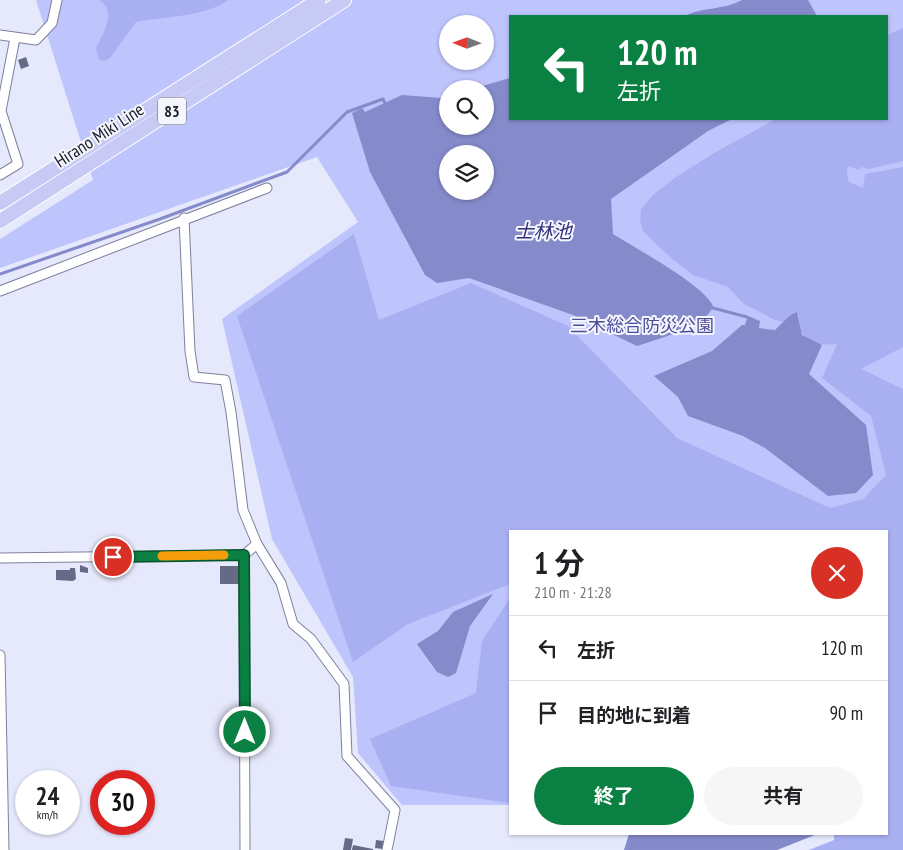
<!DOCTYPE html>
<html lang="ja">
<meta charset="utf-8">
<style>
:root{--surface:#fff;--page:#f6f6f6;--text:#202124;--muted:#757577;--line:#e0e0e0;--accent:#0b8043}
body{margin:0;font-family:"PT Sans Narrow","Noto Sans JP",sans-serif;background:var(--page);color:var(--text);height:100vh;display:flex;flex-direction:column;font-size:19px;white-space:nowrap}
*{box-sizing:border-box;margin:0}
p{font-size:16px;color:var(--muted)}
.icon{flex:none;width:28px;height:28px;fill:none;stroke:currentColor;stroke-width:2;stroke-linecap:round;stroke-linejoin:round}
.map{position:relative;flex:1;overflow:hidden}
.details{position:absolute;left:509px;top:530px;width:379px;height:305px;display:flex;flex-direction:column;background:var(--surface);border-radius:0px;box-shadow:0 1px 4px #0004}
.details>*{flex:none}
.guide{position:absolute;left:509px;top:15px;width:379px;height:105px;border-radius:0px;box-shadow:0 1px 4px #0004;background:#0b8043;color:#fff;overflow:hidden}
.needle{width:32px;rotate:271deg}
.tools{position:absolute;left:439px;top:15px;display:grid;gap:10px}
.tools a{display:grid;place-items:center;width:55px;height:55px;border-radius:50%;background:var(--surface);box-shadow:0 1px 4px #0004;font-size:25px}
.speed{position:absolute;left:15px;top:770px;display:flex;gap:10px;font-size:25px;font-weight:700;text-align:center}
.speed>*{display:grid;place-content:center;width:65px;height:65px;border-radius:50%;background:var(--surface);box-shadow:0 1px 4px #0004;line-height:1}
.speed small{font-size:12px;font-weight:400}
.speed .limit{border:8px solid #d22;background:#fff;color:#111}
.pin{position:absolute;display:grid;place-items:center;width:42px;height:42px;color:#fff;margin:-21px;border:2px solid #fff;border-radius:50%;box-shadow:0 1px 5px #0007}
.me{position:absolute;width:55px;margin:-28px;rotate:0deg;stroke-linejoin:round;filter:drop-shadow(0 0 4px #0008)}
.turn{display:flex;align-items:center;gap:18px;height:105px;padding:0 25px;font-size:22px}
.turn .icon{width:65px;height:65px;stroke-width:2.5}
.turn b{display:block;font-size:35px;line-height:42px}
.round{display:grid;place-items:center;flex:none;width:52px;height:52px;border-radius:26px;background:var(--page)}
.summary{display:flex;align-items:center;justify-content:space-between;height:85px;padding:0 25px}
h1{font-size:30px;font-weight:700;line-height:38px}
.cta{display:flex;gap:10px;margin-top:auto;padding:10px 25px}
.cta a{flex:1;height:58px;border-radius:30px;background:var(--accent);color:#fff;font-size:20px;font-weight:700;line-height:58px;text-align:center}
.cta a+a{background:var(--page);color:var(--text)}
ul{padding:0;list-style:none}
li{display:flex;align-items:center;gap:15px;height:65px;padding:0 25px;border-top:1px solid var(--line)}
li div{flex:1}
li b{display:block;font-size:19px}
li em{font-style:normal}
.map>svg:first-child{display:block}
</style>
<div class="map">
<svg width="903" height="850" viewBox="0 0 903 850">
<rect width="100%" height="100%" fill="#e6e8fc"/>
<path fill="#bec4fc" fill-rule="evenodd" d="M 36,0 L 903,0 L 903,749 L 886,531 L 510,531 L 510,805 L 402,805 L 358,753 L 353,677 L 272,539 L 222,319 L 358,222 L 317,157 L 0,268 L 0,239 L 93,180 ZM 510,16 L 886,16 L 886,119 L 510,119 ZM 448,24 L 485,24 L 485,61 L 448,61 ZM 448,89 L 485,89 L 485,126 L 448,126 ZM 448,154 L 485,154 L 485,191 L 448,191 Z"/>
<g fill="#a9b0f2">
<path d="M 99,0 L 228,0 C 209,16 161,17 136,22 L 110,58 L 105,61 L 99,60 L 96,48 C 103,34 118,11 99,0 Z"/>
<path d="M 903,28 L 903,161 L 869,169 L 861,167 L 859,170 L 848,166 L 847,175 L 849,182 L 863,188 L 865,174 L 903,167 L 903,347 L 861,369 L 903,389 L 903,850 L 809,850 L 834,840 L 834,834 L 886,834 L 886,531 L 510,531 L 510,584 L 408,624 L 353,662 L 237,316 L 354,234 L 379,320 L 471,283 L 568,326 L 677,438 L 830,508 L 863,499 L 886,475 L 871,416 L 822,378 L 837,344 C 812,346 799,342 799,315 L 789,316 L 783,322 L 775,320 L 744,304 L 728,287 L 693,275 L 671,258 L 643,231 L 640,220 L 641,209 L 654,194 L 676,177 L 714,153 L 776,119 L 886,119 L 886,36 Z"/>
<polygon points="510,598 510,803 391,786 370,739 476,693 482,641"/>
</g>
<g fill="#848aca" fill-rule="evenodd">
<path d="M 742,0 L 808,0 L 817,16 L 684,16 C 703,7 724,10 742,0 Z"/>
<path d="M 510,78 L 510,119 L 732,119 L 708,131 L 611,199 L 613,234 C 635,248 704,285 713,306 C 707,327 657,339 637,346 L 573,315 L 469,278 L 437,283 L 425,275 L 370,172 L 352,113 L 362,108 L 365,112 L 402,95 L 441,98 L 447,96 L 448,126 L 485,126 L 485,89 L 472,89 ZM 448,154 L 485,154 L 485,191 L 448,191 Z"/>
<polygon points="797,312 802,335 822,345 809,374 866,425 873,475 856,493 828,496 765,448 743,436 688,416 678,397 654,376 712,351 742,325 745,325 748,316 760,321 759,328 775,330 789,316"/>
<polygon points="493,594 470,626 456,673 448,677 437,672 417,644 438,631 453,612"/>
<polygon points="629,834 815,834 815,835 777,850 624,850"/>
</g>
<g fill="none" stroke-linecap="round" stroke-linejoin="round">
<g stroke="#848aca" stroke-width="3">
<polyline points="0,274 160,219 287,172 347,112 383,99 385,103"/>
<polyline points="713,308 747,317"/>
</g>
</g>
<g fill="#676a86">
<polygon points="26,57 29,66 21,69 18,60"/>
<polygon points="80,565 88,568 88,573 80,572"/>
<rect x="220" y="566" width="20" height="18"/>
<polygon points="70,568 75,568 76,579 73,581 56,580 56,570 70,570"/>
<polygon points="345,838 353,839 351,850 343,850"/>
<polygon points="376,840 384,841 383,849 375,848"/>
<polygon points="353,845 373,849 373,850 352,850"/>
</g>
<g fill="none" stroke-linecap="round" stroke-linejoin="round">
<defs>
<g id="street">
<polyline points="0,35 36,40 52,23 57,0"/>
<polyline points="0,175 18,164 1,111 15,38"/>
<polyline points="184,218 190,351 194,377 225,380 231,412 243,510 257,544 281,583 293,624 311,639 344,684 347,756 395,810 387,850"/>
<polyline points="0,291 267,188"/>
<polyline points="244,555 245,850"/>
<polyline points="0,558 244,555 257,544"/>
<polyline points="0,655 4,850"/>
</g>
<g id="primary">
<polyline points="0,203 319,0"/>
<polyline points="0,221 344,0"/>
</g>
</defs>
<use href="#street" stroke="#7e819e" stroke-width="11"/>
<use href="#primary" stroke="#fff" stroke-width="16"/>
<use href="#street" stroke="#fff" stroke-width="9"/>
<use href="#primary" stroke="#c6caf5" stroke-width="14"/>
</g>
<g fill="none" stroke-linecap="round" stroke-linejoin="round">
<defs>
<polyline id="route" points="113,557 244,555 245,732"/>
</defs>
<use href="#route" stroke="#07532c" stroke-width="12"/>
<use href="#route" stroke="#0b8043" stroke-width="9"/>
<polyline stroke="#f59e0b" stroke-width="9" points="162,556 224,555"/>
</g>
<g text-anchor="middle" dominant-baseline="central" stroke-width="4" stroke-linejoin="round" paint-order="stroke">
<rect fill="#f5f6fd" stroke="#60616b" stroke-width="1" x="158" y="97.5" width="28" height="27" rx="4"/>
<g font-size="16" font-weight="bold" fill="#20212d">
<text x="172" y="111">83</text>
</g>
<g font-size="18" fill="#20212d" stroke="#f5f6fd">
<text transform="translate(99 135) rotate(-33)">Hirano Miki Line</text>
</g>
<g font-size="18" fill="#4b4c9b" stroke="#f5f6fd">
<text x="642" y="325">三木総合防災公園</text>
</g>
<g font-size="19" font-style="italic" fill="#32307c" stroke="#f5f6fd">
<text x="543" y="231">士林池</text>
</g>
</g>
</svg>
<div class="tools">
<a><svg class="needle" viewBox="-14 -14 28 28"><path d="M0-13l5 13h-10z" fill="#e53935"/><path d="M0 13l5-13h-10z" fill="#757577"/></svg></a>
<a><svg class="icon" aria-label="search" viewBox="0 0 24 24"><circle cx="10" cy="10" r="6"/><path d="M15 15l6 6"/></svg></a>
<a><svg class="icon" aria-label="layers" viewBox="0 0 24 24"><path d="M12 4l9 5-9 5-9-5zM3 14l9 5 9-5"/></svg></a>
</div>
<div class="speed"><div>24<small>km/h</small></div><div class="limit">30</div></div>
<div class="pin" style="left:113px;top:557px;background:#d93025"><svg class="icon" aria-label="arrive" viewBox="0 0 24 24"><path d="M6 21V4h12l-3 4 3 4H6"/></svg></div>
<svg class="me" style="left:245px;top:732px" viewBox="-20 -20 40 40"><circle r="17" fill="#0b8043" stroke="#fff" stroke-width="3"/><path d="M0-11L8 9 0 5-8 9z" fill="#fff"/></svg>
<div class="guide">
<div class="turn"><svg class="icon" aria-label="left" viewBox="0 0 24 24"><path d="M17 20v-9H6M10 6l-5 5 5 5"/></svg><div><b>120 m</b>左折</div></div>
</div>
<section class="details">
<div class="summary"><div><h1>1 分</h1><p>210 m · 21:28</p></div><a class="round" style="background:#d93025;color:#fff"><svg class="icon" aria-label="close" viewBox="0 0 24 24"><path d="M6 6l12 12M18 6L6 18"/></svg></a></div>
<ul>
<li><svg class="icon" aria-label="left" viewBox="0 0 24 24"><path d="M17 20v-9H6M10 6l-5 5 5 5"/></svg><div><b>左折</b></div><em>120 m</em></li>
<li><svg class="icon" aria-label="arrive" viewBox="0 0 24 24"><path d="M6 21V4h12l-3 4 3 4H6"/></svg><div><b>目的地に到着</b></div><em>90 m</em></li>
</ul>
<div class="cta"><a>終了</a><a>共有</a></div>
</section>
</div>
